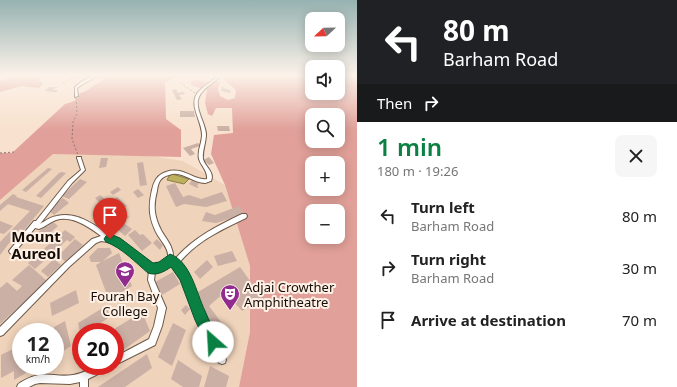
<!DOCTYPE html>
<meta charset="utf-8">
<style>
:root{--surface:#fff;--page:#f6f6f6;--text:#222;--muted:#767676;--accent:#0b8043}
body{margin:0;font-family:"Noto Sans",sans-serif;background:var(--page);color:var(--text);height:100vh;display:flex;flex-direction:column;font-size:15px;white-space:nowrap}
*{box-sizing:border-box;margin:0}
p{font-size:13px;color:var(--muted)}
.icon{flex:none;width:22px;height:22px;fill:none;stroke:currentColor;stroke-width:2;stroke-linecap:round;stroke-linejoin:round}
.map{position:relative;flex:1;overflow:hidden}
.side{display:flex;flex-direction:column;background:var(--surface);width:320px}
.side>*{flex:none}
.hud{background:#202124;color:#fff;overflow:hidden}
.needle{width:26px;rotate:248deg}
.buttons{position:absolute;left:305px;top:12px;display:grid;gap:8px}
.buttons a{display:grid;place-items:center;width:40px;height:40px;border-radius:8px;background:var(--surface);box-shadow:0 2px 10px #0003;font-size:20px}
.speed{position:absolute;left:12px;top:323px;display:flex;gap:8px;font-size:20px;font-weight:700;text-align:center}
.speed>*{display:grid;place-content:center;width:52px;height:52px;border-radius:50%;background:var(--surface);box-shadow:0 2px 10px #0003;line-height:1}
.speed small{font-size:10px;font-weight:400}
.speed .limit{border:6px solid #d22;background:#fff;color:#111}
.pin{position:absolute;display:grid;place-items:center;width:34px;height:34px;color:#fff;margin:-41px -17px;border-radius:50% 50% 50% 0;rotate:-45deg;box-shadow:0 0 4px #0007}
.pin .icon{rotate:45deg}
.me{position:absolute;width:44px;margin:-22px;rotate:334deg;stroke-linejoin:round;filter:drop-shadow(0 0 3px #0008)}
.turn{display:flex;align-items:center;gap:14px;height:84px;padding:0 20px;font-size:18px}
.turn .icon{width:52px;height:52px;stroke-width:2.5}
.turn b{display:block;font-size:28px;line-height:34px}
.then{display:flex;align-items:center;height:38px;padding:0 20px;background:#0003;gap:8px;font-size:15px}
.round{display:grid;place-items:center;flex:none;width:42px;height:42px;border-radius:8px;background:var(--page)}
.summary{display:flex;align-items:center;justify-content:space-between;height:68px;padding:0 20px}
h1{font-size:24px;font-weight:600;line-height:30px;color:var(--accent)}
ul{padding:0;list-style:none}
li{display:flex;align-items:center;gap:12px;height:52px;padding:0 20px}
li div{flex:1}
li b{display:block;font-size:15px}
li em{font-style:normal}
main{display:flex;flex:1;min-height:0}
.map>svg:first-child{display:block}
</style>
<main>
<div class="map">
<svg width="357" height="387" viewBox="0 0 357 387">
<rect width="100%" height="100%" fill="#f8e1ce"/>
<path fill="#efd3bb" fill-rule="evenodd" d="M 53,154 L 136,154 L 183,161 L 225,185 L 250,266 L 250,332 L 239,387 L 0,387 L 0,200 ZM 21,332 L 55,332 L 55,366 L 21,366 ZM 81,332 L 115,332 L 115,366 L 81,366 Z"/>
<g fill="#e1a099" fill-rule="evenodd">
<polygon points="19,75 41,75 43,77 39,80 43,84 39,88 22,86 0,92 0,81"/>
<path d="M 105,75 L 184,75 L 165,82 L 166,119 L 181,130 L 181,157 L 53,154 L 0,200 L 0,153 L 12,153 L 65,104 C 72,102 78,101 80,93 C 89,91 94,84 103,80 L 103,77 Z"/>
<path d="M 225,75 L 312,75 L 312,93 L 338,93 L 338,75 L 357,75 L 357,387 L 239,387 L 250,332 L 250,266 L 225,185 L 211,154 L 214,135 L 233,133 L 232,108 L 216,108 L 212,116 L 208,114 L 205,103 L 207,90 L 191,85 L 191,82 L 195,80 L 220,82 L 218,88 L 220,96 L 228,100 L 235,98 L 236,90 L 223,79 ZM 312,115 L 338,115 L 338,141 L 312,141 ZM 312,163 L 338,163 L 338,189 L 312,189 ZM 312,211 L 338,211 L 338,237 L 312,237 Z"/>
</g>
<polygon fill="#bcb05f" stroke="#8a7f45" points="172,174 189,179 184,184 167,180 169,176"/>
<g fill="#cbb0a5">
<polygon points="222,86 224,87 223,88 231,90 230,93 221,91"/>
<polygon points="49,87 58,87 52,90 58,90 56,92 45,91"/>
<polygon points="176,89 178,93 183,92 185,94 179,95 182,99 177,100 172,90"/>
<polygon points="180,111 194,111 195,117 180,117"/>
<polygon points="217,126 229,126 230,131 218,131"/>
<polygon points="198,143 200,146 191,149 195,154 190,156 183,148"/>
<polygon points="209,157 214,163 209,165 203,160"/>
<polygon points="101,158 108,158 106,167 99,168"/>
<polygon points="143,162 147,185 140,186 137,163"/>
<polygon points="48,168 52,169 26,192 22,190"/>
<polygon points="62,172 66,173 41,198 36,196 59,173"/>
<polygon points="80,179 87,182 69,199 62,196"/>
<polygon points="193,179 199,183 197,186 199,187 197,188 189,184"/>
<polygon points="175,183 183,197 189,195 201,199 222,192 227,201 206,207 184,204 176,207 166,186"/>
<polygon points="118,187 121,190 113,195 110,192"/>
<polygon points="138,189 144,195 138,198 133,192"/>
<polygon points="13,194 17,196 16,197 44,206 24,230 20,229 0,255 0,242 30,211 8,204 0,211 0,205"/>
<polygon points="100,195 105,199 100,203 95,198"/>
<polygon points="117,197 127,206 117,214 107,205"/>
<polygon points="63,198 69,203 54,215 48,210"/>
<polygon points="239,206 244,214 216,223 202,221 206,212 215,215"/>
<polygon points="103,211 107,215 101,220 96,216"/>
<polygon points="124,211 129,217 118,225 112,219"/>
<polygon points="0,221 13,226 4,234 0,233"/>
<polygon points="52,221 58,226 37,244 31,238"/>
<polygon points="125,224 132,229 125,236 117,229"/>
<polygon points="65,230 75,237 70,242 67,240 35,269 28,263"/>
<polygon points="135,230 140,235 143,234 152,243 142,251 128,235"/>
<polygon points="75,239 83,245 66,262 58,256"/>
<polygon points="157,239 163,245 160,250 153,243"/>
<polygon points="98,248 110,248 112,253 103,261 119,253 132,286 109,300 96,265 101,262 91,262 89,257"/>
<polygon points="232,251 237,261 218,266 214,256"/>
<polygon points="54,259 61,265 48,277 41,271"/>
<polygon points="207,260 213,267 200,279 194,272"/>
<polygon points="29,265 47,281 0,324 0,288 7,282 17,291 22,286 12,280"/>
<polygon points="240,267 263,299 242,311 225,292 209,306 224,326 216,333 212,331 198,295 198,292"/>
<polygon points="173,272 180,284 162,295 155,282"/>
<polygon points="76,290 79,303 52,316 50,303"/>
<polygon points="186,305 190,309 185,315 181,310"/>
<polygon points="106,306 110,317 86,332 80,332 78,323"/>
<polygon points="142,312 150,331 122,351 114,329"/>
<polygon points="65,321 71,346 59,354 54,327"/>
<polygon points="173,323 186,330 172,366 158,357"/>
<polygon points="21,345 21,366 29,366 26,367 26,373 14,380 14,371 1,378 1,355"/>
<polygon points="147,354 152,368 125,387 98,387"/>
<polygon points="178,360 202,376 199,387 183,387 171,379"/>
<polygon points="210,366 229,376 226,387 204,387"/>
</g>
<g fill="none" stroke-linecap="round" stroke-linejoin="round">
<defs>
<g id="minor">
<polygon points="95,75 99,75 83,84 77,88 78,96 75,97 75,87 81,82"/>
<path d="M 219,75 L 222,75 C 216,81 208,85 203,91 C 190,104 205,120 206,134 C 206,143 202,151 203,159 C 205,167 215,172 211,181 C 210,181 206,183 205,183 C 192,183 182,170 169,175 C 160,177 158,183 157,191 C 153,206 154,216 161,230 C 166,239 174,247 173,258 L 175,259 C 193,238 217,226 242,214 L 246,214 L 247,216 L 246,218 C 221,230 197,241 179,263 C 192,278 196,298 204,316 C 210,330 219,343 225,357 L 226,360 L 225,363 L 222,364 L 219,363 C 213,350 206,337 200,324 C 191,305 188,277 171,263 L 165,268 L 155,272 L 154,280 L 166,308 L 162,326 L 155,345 L 115,365 L 115,357 L 149,339 L 154,326 L 158,308 L 148,280 L 149,270 L 115,243 L 101,241 L 96,243 L 69,267 L 3,335 L 0,336 L 0,327 L 65,263 L 92,239 L 101,236 C 89,227 72,215 56,220 C 50,222 45,227 39,229 L 35,228 L 14,253 L 12,254 L 10,253 L 9,251 L 34,221 L 36,221 L 68,181 L 81,170 L 77,158 L 77,157 L 81,157 L 81,158 L 85,170 L 72,183 L 40,224 C 45,221 50,217 57,216 C 77,211 96,226 111,236 L 112,237 L 118,239 L 153,266 C 158,265 166,262 168,256 C 169,249 161,241 157,234 C 149,219 148,207 152,190 C 154,181 157,175 166,172 C 183,166 194,181 207,179 C 208,171 201,166 199,159 C 197,151 202,143 202,135 C 202,120 187,104 199,91 C 205,85 213,81 219,75 Z"/>
<path d="M 96,366 L 109,366 L 108,369 L 88,379 L 88,387 L 80,387 L 80,382 L 70,384 L 40,383 L 35,384 L 29,387 L 17,387 C 18,383 20,383 23,381 C 44,369 53,378 73,375 C 81,374 88,370 96,366 Z"/>
</g>
</defs>
<use href="#minor" stroke="#6d5a4a" stroke-width="2"/>
<g stroke="#8a7b6e" stroke-width="1" stroke-dasharray="2 2" stroke-linecap="butt">
<polyline points="5,75 5,79"/>
<polyline points="44,75 44,77 51,75"/>
<polyline points="65,75 68,79"/>
<polyline points="239,75 244,75"/>
<polyline points="63,83 82,75"/>
<polyline points="180,83 195,93"/>
<polyline points="76,98 77,114 73,122 72,139 78,155"/>
<polyline points="0,153 15,152"/>
</g>
<use href="#minor" fill="#fff" fill-rule="evenodd"/>
</g>
<linearGradient id="sky" x2="0" y2="1"><stop stop-color="#96b2b1"/><stop offset="0.58" stop-color="#fcf2e9"/><stop offset="1" stop-color="#fcf2e9" stop-opacity="0"/></linearGradient>
<rect width="357" height="130" fill="url(#sky)"/>
<path fill="#0b8043" stroke="#07532c" d="M 110,234 L 120,238 L 153,263 L 159,262 L 170,254 C 191,262 196,292 205,311 C 209,321 215,331 220,342 L 218,347 L 213,349 L 208,347 L 195,320 L 180,280 L 171,267 C 164,272 156,276 148,273 C 135,262 122,248 106,242 L 104,239 L 106,236 Z"/>
<defs>
<symbol id="university-pin" viewBox="-11 -11 22 30"><path d="M0 17L-7.5 6A9.5 9.5 0 1 1 7.5 6Z" fill="#922b90" stroke="#fef0e5"/><path d="M0-5L7-2L0 1L-7-2ZM-4 1L0 2.5L4 1V4Q0 6-4 4Z" fill="#fff"/></symbol>
<symbol id="theatre-pin" viewBox="-11 -11 22 30"><path d="M0 17L-7.5 6A9.5 9.5 0 1 1 7.5 6Z" fill="#922b90" stroke="#fef0e5"/><path d="M-5-5.5Q0-4 5-5.5V0Q5 5 0 6Q-5 5-5 0ZM-3.3-2.5H-1v1.5H-3.3ZM1-2.5H3.3v1.5H1ZM-2.8 1Q0 5.5 2.8 1Z" fill="#fff"/></symbol>
</defs>
<g fill-rule="evenodd">
<use href="#university-pin" x="114" y="260" width="22" height="30"/>
<use href="#theatre-pin" x="219" y="283" width="22" height="30"/>
</g>
<g text-anchor="middle" dominant-baseline="central" stroke-width="4" stroke-linejoin="round" paint-order="stroke">
<g font-size="13" fill="#140d07" stroke="#fef0e5" text-anchor="start">
<text x="244" y="287">Adjai Crowther<tspan x="244" dy="15">Amphitheatre</tspan></text>
<text x="125" y="296" text-anchor="middle">Fourah Bay<tspan x="125" dy="15">College</tspan></text>
</g>
<g font-size="15" font-weight="bold" fill="#140d07" stroke="#fef0e5">
<text x="36" y="236">Mount<tspan x="36" dy="17">Aureol</tspan></text>
</g>
</g>
</svg>
<div class="buttons">
<a><svg class="needle" viewBox="-14 -14 28 28"><path d="M0-13l5 13h-10z" fill="#e53935"/><path d="M0 13l5-13h-10z" fill="#767676"/></svg></a>
<a><svg class="icon" aria-label="sound" viewBox="0 0 24 24"><path d="M4 9h4l5-4v14l-5-4H4zM17 9q2 3 0 6"/></svg></a>
<a><svg class="icon" aria-label="search" viewBox="0 0 24 24"><circle cx="10" cy="10" r="6"/><path d="M15 15l6 6"/></svg></a>
<a>+</a>
<a>−</a>
</div>
<div class="speed"><div>12<small>km/h</small></div><div class="limit">20</div></div>
<div class="pin" style="left:110px;top:239px;background:#d93025"><svg class="icon" aria-label="arrive" viewBox="0 0 24 24"><path d="M6 21V4h12l-3 4 3 4H6"/></svg></div>
<svg class="me" style="left:213px;top:342px" viewBox="-20 -20 40 40"><circle r="19" fill="#fff"/><path d="M0-13L10 11 0 6-10 11z" fill="#0b8043"/></svg>
</div>
<section class="side">
<div class="hud">
<div class="turn"><svg class="icon" aria-label="left" viewBox="0 0 24 24"><path d="M17 20v-9H6M10 6l-5 5 5 5"/></svg><div><b>80 m</b>Barham Road</div></div>
<div class="then">Then<svg class="icon" aria-label="right" viewBox="0 0 24 24"><path d="M7 20v-9h11M14 6l5 5-5 5"/></svg></div>
</div>
<div class="summary"><div><h1>1 min</h1><p>180 m · 19:26</p></div><a class="round"><svg class="icon" aria-label="close" viewBox="0 0 24 24"><path d="M6 6l12 12M18 6L6 18"/></svg></a></div>
<ul>
<li><svg class="icon" aria-label="left" viewBox="0 0 24 24"><path d="M17 20v-9H6M10 6l-5 5 5 5"/></svg><div><b>Turn left</b><p>Barham Road</p></div><em>80 m</em></li>
<li><svg class="icon" aria-label="right" viewBox="0 0 24 24"><path d="M7 20v-9h11M14 6l5 5-5 5"/></svg><div><b>Turn right</b><p>Barham Road</p></div><em>30 m</em></li>
<li><svg class="icon" aria-label="arrive" viewBox="0 0 24 24"><path d="M6 21V4h12l-3 4 3 4H6"/></svg><div><b>Arrive at destination</b></div><em>70 m</em></li>
</ul>
</section>
</main>
